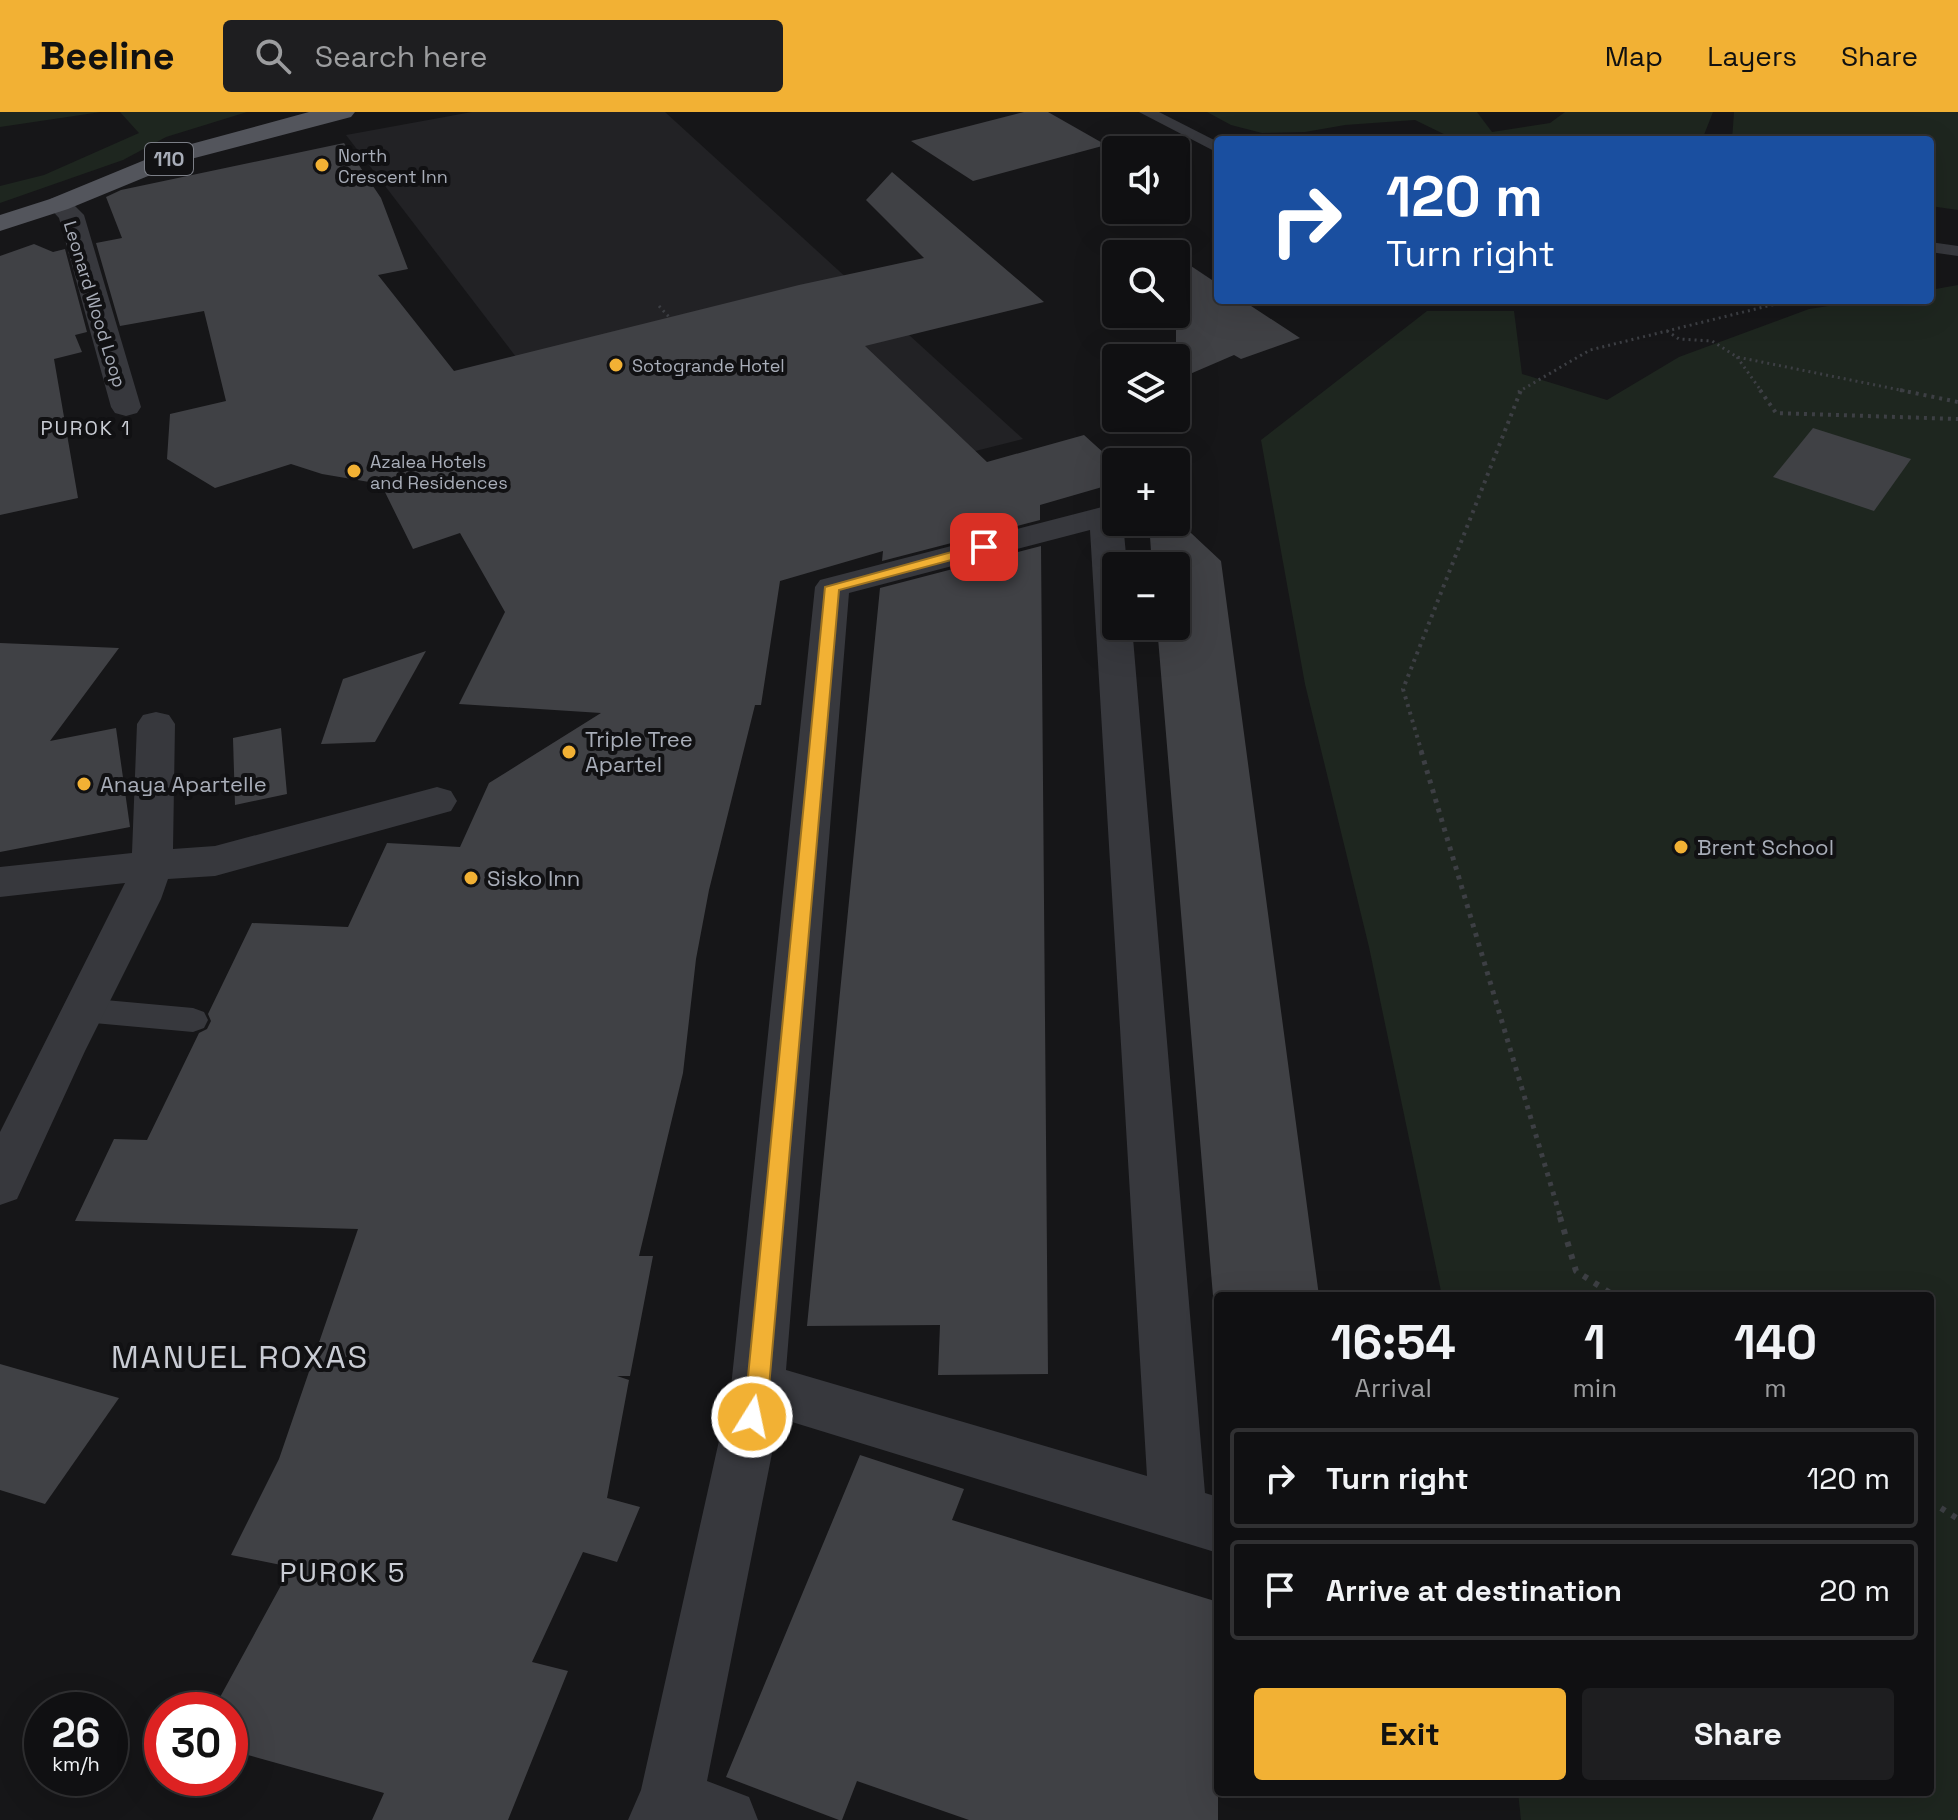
<!DOCTYPE html>
<meta charset="utf-8">
<style>
:root{--surface:#101012;--page:#1e1e20;--text:#f1f3f6;--muted:#9c9d9f;--line:#303032;--accent:#f2b134}
body{margin:0;font-family:"Space Grotesk",sans-serif;background:var(--page);color:var(--text);height:100vh;display:flex;flex-direction:column;font-size:30px;white-space:nowrap}
*{box-sizing:border-box;margin:0}
p{font-size:26px;color:var(--muted)}
.icon{flex:none;width:44px;height:44px;fill:none;stroke:currentColor;stroke-width:2;stroke-linecap:round;stroke-linejoin:round}
.map{position:relative;flex:1;overflow:hidden}
.panel{position:absolute;left:1214px;top:1180px;width:720px;height:504px;display:flex;flex-direction:column;background:var(--surface);border-radius:8px;box-shadow:0 8px 32px #0002,0 0 0 2px var(--line)}
.panel>*{flex:none}
.guide{position:absolute;left:1214px;top:24px;width:720px;height:168px;border-radius:8px;box-shadow:0 8px 32px #0002,0 0 0 2px var(--line);background:#1a4fa0;color:#fff;overflow:hidden}
.fabs{position:absolute;left:1102px;top:24px;display:grid;gap:16px}
.fabs a{display:grid;place-items:center;width:88px;height:88px;border-radius:8px;background:var(--surface);box-shadow:0 8px 32px #0002,0 0 0 2px var(--line);font-size:40px}
.speed{position:absolute;left:24px;top:1580px;display:flex;gap:16px;font-size:40px;font-weight:700;text-align:center}
.speed>*{display:grid;place-content:center;width:104px;height:104px;border-radius:50%;background:var(--surface);box-shadow:0 8px 32px #0002,0 0 0 2px var(--line);line-height:1}
.speed small{font-size:20px;font-weight:400}
.speed .limit{border:12px solid #d22;background:#fff;color:#111}
.pin{position:absolute;display:grid;place-items:center;width:68px;height:68px;color:#fff;margin:-34px;border-radius:16px;box-shadow:0 4px 12px #0006}
.me{position:absolute;width:88px;margin:-44px;rotate:10deg;stroke-linejoin:round;filter:drop-shadow(0 0 6px #0008)}
.turn{display:flex;align-items:center;gap:28px;height:168px;padding:0 40px;font-size:36px}
.turn .icon{width:104px;height:104px;stroke-width:2.5}
.turn b{display:block;font-size:56px;line-height:68px}
.eta{display:flex;justify-content:space-evenly;align-items:center;height:136px;text-align:center}
.eta b{font-size:48px;font-weight:700;line-height:56px}
.button{display:flex;gap:16px;margin-top:auto;padding:16px 40px}
.button a{flex:1;height:92px;border-radius:8px;background:var(--accent);color:#111;font-size:32px;font-weight:700;line-height:92px;text-align:center}
.button a+a{background:var(--page);color:var(--text)}
ul{padding:0;list-style:none}
li{display:flex;align-items:center;gap:24px;height:100px;margin:0 16px 12px;padding:0 24px;border:4px solid var(--line);border-radius:8px}
li div{flex:1}
li b{display:block;font-size:30px}
li em{font-style:normal}
header{display:flex;align-items:center;gap:48px;box-sizing:border-box;height:112px;padding:0 40px;background:var(--accent);color:#111}
header strong{font-size:38px}
nav{display:flex;gap:44px;margin-inline-start:auto;font-size:28px}
.search{width:560px;height:72px;background:var(--page);display:flex;align-items:center;gap:20px;box-sizing:border-box;padding:0 28px;border-radius:8px;color:var(--muted);font-size:30px}
.map>svg:first-child{display:block}
</style>
<header>
<strong>Beeline</strong>
<div class="search"><svg class="icon" aria-label="search" viewBox="0 0 24 24"><circle cx="10" cy="10" r="6"/><path d="M15 15l6 6"/></svg>Search here</div>
<nav><a>Map</a><a>Layers</a><a>Share</a></nav>
</header>
<div class="map">
<svg width="1958" height="1708" viewBox="0 0 1958 1708">
<rect width="100%" height="100%" fill="#161618"/>
<polygon fill="#222225" points="472,0 665,0 1023,327 651,421 346,23"/>
<g fill="#1e261f">
<polygon points="0,0 101,0 0,15"/>
<polygon points="120,0 247,0 166,25 123,48 0,91 0,74 44,63 139,21"/>
<polygon points="1207,0 1477,0 1492,20 1550,11 1565,0 1713,0 1702,28 1456,28 1415,8 1345,13 1305,20 1262,21 1231,13"/>
<polygon points="1734,0 1958,0 1958,98 1930,94 1930,28 1732,28"/>
<polygon points="1958,173 1958,1708 1521,1708 1518,1680 1930,1680 1930,1184 1442,1184 1369,835 1305,572 1261,328 1427,199 1514,199 1522,262 1607,288 1679,245 1809,197 1867,188 1930,188 1930,178"/>
</g>
<g fill="#404145">
<polygon points="1024,0 1048,0 1106,33 973,69 911,29"/>
<polygon points="344,31 381,86 408,157 378,163 454,259 799,173 924,146 866,88 892,60 1044,190 865,234 987,350 1084,323 1116,352 1116,371 1040,393 1040,408 882,449 883,439 780,469 761,593 755,593 709,778 696,847 683,961 639,1144 653,1144 630,1264 617,1264 629,1268 607,1386 640,1395 617,1450 583,1440 532,1550 568,1559 508,1708 372,1708 384,1681 230,1638 230,1598 213,1598 291,1455 231,1443 279,1347 358,1117 75,1109 114,1027 147,1028 199,921 207,917 211,909 208,902 252,811 348,815 387,731 460,735 489,671 601,601 459,592 505,500 460,421 413,437 381,372 322,362 291,352 215,376 167,347 170,302 226,289 204,199 120,214 96,131 122,126 106,85 121,78"/>
<polygon points="34,132 53,140 65,137 87,220 75,223 82,240 54,247 78,386 0,403 0,144"/>
<polygon points="1176,144 1218,172 1218,188 1242,188 1300,226 1241,247 1234,243 1176,268"/>
<polygon points="1813,316 1911,347 1874,399 1773,365"/>
<polygon points="1176,407 1221,449 1319,1184 1213,1184 1157,514 1176,514 1176,454 1152,454 1149,410 1176,410"/>
<polygon points="1041,434 1048,1262 938,1263 940,1213 807,1214 880,476"/>
<polygon points="0,531 119,536 50,629 116,616 130,715 0,740"/>
<polygon points="426,539 375,630 321,632 343,567"/>
<polygon points="281,616 287,682 235,693 233,626"/>
<polygon points="0,1252 119,1286 45,1392 0,1378"/>
<polygon points="860,1343 964,1377 952,1408 1218,1490 1218,1708 969,1708 857,1669 842,1708 839,1708 726,1665"/>
</g>
<g fill="none" stroke-linecap="round" stroke-linejoin="round">
<g stroke="#3d3f44" stroke-width="3" stroke-dasharray="2 4" stroke-linecap="butt">
<polyline points="659,194 669,205"/>
<polyline points="1667,219 1679,227 1712,229 1737,245 1910,280"/>
<polyline points="1737,245 1762,280"/>
<polyline points="1518,280 1590,238 1792,188"/>
</g>
<g stroke="#3d3f44" stroke-width="4" stroke-dasharray="3 5" stroke-linecap="butt">
<polyline points="1760,278 1776,301 1958,307"/>
<polyline points="1900,278 1958,290"/>
<polyline points="1422,641 1403,577 1521,278"/>
</g>
<polyline stroke="#3d3f44" stroke-width="5" stroke-dasharray="4 6" stroke-linecap="butt" points="1421,639 1561,1107"/>
<g stroke="#3d3f44" stroke-width="6" stroke-dasharray="5 8" stroke-linecap="butt">
<polyline points="1560,1105 1576,1159 1615,1184"/>
<polyline points="1930,1389 1958,1407"/>
</g>
<g fill="#37383d" fill-rule="evenodd">
<polygon points="1139,0 1159,0 1218,30 1218,41"/>
<polygon points="1930,130 1958,134 1958,144 1930,140"/>
<polygon points="83,886 193,896 204,900 208,908 204,916 193,920 83,910 72,906 68,898 72,890"/>
</g>
<g fill="#37383d" fill-rule="evenodd">
<polygon points="59,84 68,87 84,103 141,295 137,301 126,304 115,301 111,295 59,106 46,92 50,87"/>
<path d="M 1106,394 L 1116,397 L 1116,410 L 1123,410 L 1127,454 L 1116,454 L 1116,514 L 1132,514 L 1205,1381 L 1218,1385 L 1218,1441 L 779,1306 L 707,1669 L 749,1685 L 758,1708 L 628,1708 L 641,1678 L 731,1275 L 815,475 L 820,468 ZM 1090,418 L 1147,1364 L 786,1258 L 849,481 Z"/>
<polygon points="156,600 169,603 175,612 173,737 215,734 437,675 451,679 457,689 451,699 215,764 168,767 161,787 85,939 17,1087 0,1093 0,1020 125,771 0,785 0,755 132,741 137,612 143,603"/>
</g>
<polygon fill="#53555c" fill-rule="evenodd" points="309,0 355,0 351,5 187,48 68,97 0,119 0,103 50,87 169,38"/>
</g>
<polygon fill="#f2b134" stroke="#9d7322" stroke-width="2" points="984,431 991,435 989,438 839,478 769,1275 760,1312 752,1315 744,1312 741,1305 747,1275 825,475"/>
<g fill="#f2b134" stroke="#111113" stroke-width="3">
<circle cx="322" cy="53" r="8"/>
<circle cx="616" cy="253" r="8"/>
<circle cx="354" cy="359" r="8"/>
<circle cx="569" cy="640" r="8"/>
<circle cx="84" cy="672" r="8"/>
<circle cx="1681" cy="735" r="8"/>
<circle cx="471" cy="766" r="8"/>
</g>
<g text-anchor="middle" dominant-baseline="central" stroke-width="8" stroke-linejoin="round" paint-order="stroke">
<g font-size="18" fill="#a8adb8" stroke="#111113" text-anchor="start">
<text x="338" y="43">North<tspan x="338" dy="21">Crescent Inn</tspan></text>
<text x="632" y="253">Sotogrande Hotel</text>
<text x="370" y="349">Azalea Hotels<tspan x="370" dy="21">and Residences</tspan></text>
</g>
<g font-size="18" fill="#a8adb8" stroke="#111113">
<text transform="translate(95 192) rotate(73)">Leonard Wood Loop</text>
</g>
<rect fill="#111113" stroke="#7b7e86" stroke-width="2" x="145" y="31" width="48" height="32" rx="6"/>
<g font-size="20" font-weight="bold" fill="#a8adb8">
<text x="169" y="47">110</text>
</g>
<g font-size="20" letter-spacing="2" fill="#c9ccd4" stroke="#111113">
<text x="86" y="316">PUROK 1</text>
</g>
<g font-size="22" fill="#a8adb8" stroke="#111113" text-anchor="start">
<text x="585" y="627">Triple Tree<tspan x="585" dy="25">Apartel</tspan></text>
<text x="100" y="672">Anaya Apartelle</text>
<text x="1697" y="735">Brent School</text>
<text x="487" y="766">Sisko Inn</text>
</g>
<g font-size="28" letter-spacing="2" fill="#c9ccd4" stroke="#111113">
<text x="343" y="1460">PUROK 5</text>
</g>
<g font-size="32" letter-spacing="2" fill="#c9ccd4" stroke="#111113">
<text x="240" y="1245">MANUEL ROXAS</text>
</g>
</g>
</svg>
<div class="fabs">
<a><svg class="icon" aria-label="sound" viewBox="0 0 24 24"><path d="M4 9h4l5-4v14l-5-4H4zM17 9q2 3 0 6"/></svg></a>
<a><svg class="icon" aria-label="search" viewBox="0 0 24 24"><circle cx="10" cy="10" r="6"/><path d="M15 15l6 6"/></svg></a>
<a><svg class="icon" aria-label="layers" viewBox="0 0 24 24"><path d="M12 4l9 5-9 5-9-5zM3 14l9 5 9-5"/></svg></a>
<a>+</a>
<a>−</a>
</div>
<div class="speed"><div>26<small>km/h</small></div><div class="limit">30</div></div>
<div class="pin" style="left:984px;top:435px;background:#d93025"><svg class="icon" aria-label="arrive" viewBox="0 0 24 24"><path d="M6 21V4h12l-3 4 3 4H6"/></svg></div>
<svg class="me" style="left:752px;top:1305px" viewBox="-20 -20 40 40"><circle r="17" fill="#f2b134" stroke="#fff" stroke-width="3"/><path d="M0-11L8 9 0 5-8 9z" fill="#fff"/></svg>
<div class="guide">
<div class="turn"><svg class="icon" aria-label="right" viewBox="0 0 24 24"><path d="M7 20v-9h11M14 6l5 5-5 5"/></svg><div><b>120 m</b>Turn right</div></div>
</div>
<section class="panel">
<div class="eta">
<div><b>16:54</b><p>Arrival</p></div>
<div><b>1</b><p>min</p></div>
<div><b>140</b><p>m</p></div>
</div>
<ul>
<li><svg class="icon" aria-label="right" viewBox="0 0 24 24"><path d="M7 20v-9h11M14 6l5 5-5 5"/></svg><div><b>Turn right</b></div><em>120 m</em></li>
<li><svg class="icon" aria-label="arrive" viewBox="0 0 24 24"><path d="M6 21V4h12l-3 4 3 4H6"/></svg><div><b>Arrive at destination</b></div><em>20 m</em></li>
</ul>
<div class="button"><a>Exit</a><a>Share</a></div>
</section>
</div>
